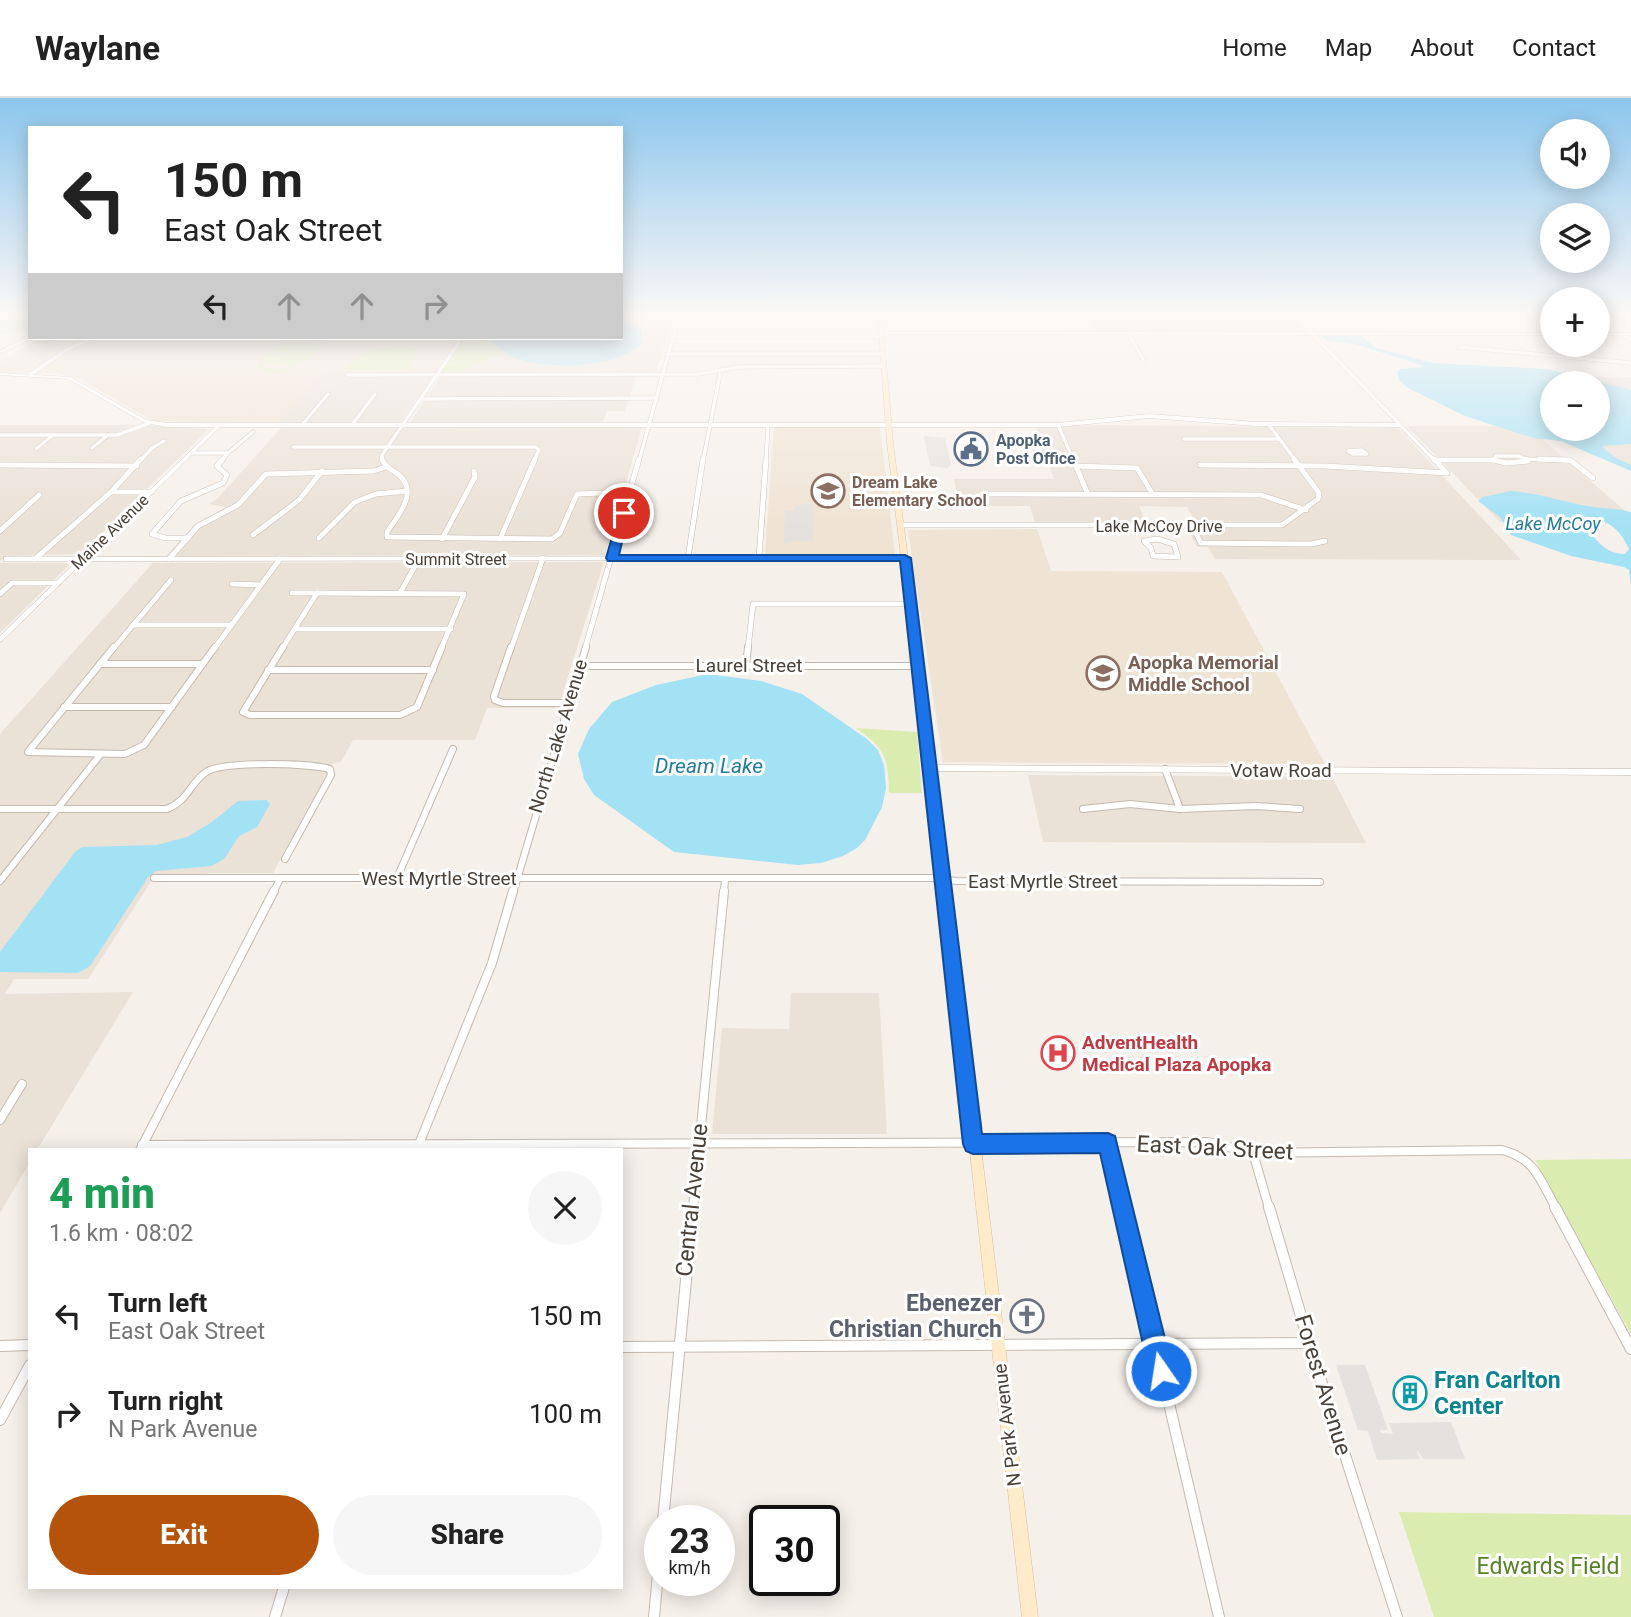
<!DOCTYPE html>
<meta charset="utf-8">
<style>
:root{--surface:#fff;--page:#f6f6f6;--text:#222;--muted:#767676;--line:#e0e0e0;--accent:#b45309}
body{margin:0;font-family:Roboto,sans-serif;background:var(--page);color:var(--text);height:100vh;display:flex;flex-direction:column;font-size:26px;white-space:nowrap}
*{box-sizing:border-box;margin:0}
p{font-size:23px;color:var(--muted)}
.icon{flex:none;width:38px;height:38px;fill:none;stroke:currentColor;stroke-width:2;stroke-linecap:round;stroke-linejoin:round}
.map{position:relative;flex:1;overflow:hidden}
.side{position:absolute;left:28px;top:1050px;width:595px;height:441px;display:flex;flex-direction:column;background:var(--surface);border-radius:0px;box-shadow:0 4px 18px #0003}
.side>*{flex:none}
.hud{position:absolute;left:28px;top:28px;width:595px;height:214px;border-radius:0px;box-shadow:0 4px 18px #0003;background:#fff;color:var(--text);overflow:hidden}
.controls{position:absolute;left:1540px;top:21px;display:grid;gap:14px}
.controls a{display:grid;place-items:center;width:70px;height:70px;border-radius:50%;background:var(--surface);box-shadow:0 4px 18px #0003;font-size:35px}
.speed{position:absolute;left:644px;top:1407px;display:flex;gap:14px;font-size:35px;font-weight:700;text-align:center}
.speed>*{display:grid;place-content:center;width:91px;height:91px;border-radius:50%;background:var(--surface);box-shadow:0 4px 18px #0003;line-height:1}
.speed small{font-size:18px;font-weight:400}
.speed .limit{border:4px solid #111;border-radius:10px;background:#fff;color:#111}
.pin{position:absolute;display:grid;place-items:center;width:60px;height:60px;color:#fff;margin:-30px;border:4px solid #fff;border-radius:50%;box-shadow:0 2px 7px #0007}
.me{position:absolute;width:77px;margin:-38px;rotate:347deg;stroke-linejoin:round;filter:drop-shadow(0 0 5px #0008)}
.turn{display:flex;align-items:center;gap:24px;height:147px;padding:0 21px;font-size:32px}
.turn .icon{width:91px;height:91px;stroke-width:2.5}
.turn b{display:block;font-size:49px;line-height:60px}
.lanes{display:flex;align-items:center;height:66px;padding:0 21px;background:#0003;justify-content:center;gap:35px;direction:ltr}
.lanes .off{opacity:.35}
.round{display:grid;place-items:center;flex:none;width:74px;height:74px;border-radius:37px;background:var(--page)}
.summary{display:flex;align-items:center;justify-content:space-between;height:119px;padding:0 21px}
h1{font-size:42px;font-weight:800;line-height:52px;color:#1e9e55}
.cta{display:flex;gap:14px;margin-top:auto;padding:14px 21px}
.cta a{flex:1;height:80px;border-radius:42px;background:var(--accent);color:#fff;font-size:28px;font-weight:800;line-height:80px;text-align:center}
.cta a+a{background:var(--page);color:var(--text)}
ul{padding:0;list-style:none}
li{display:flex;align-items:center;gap:21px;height:98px;padding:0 21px}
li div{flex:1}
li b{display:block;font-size:26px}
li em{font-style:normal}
header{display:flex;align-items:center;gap:42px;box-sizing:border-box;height:98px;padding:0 35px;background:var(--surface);border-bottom:2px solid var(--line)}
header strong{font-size:33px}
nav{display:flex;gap:38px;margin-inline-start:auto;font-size:24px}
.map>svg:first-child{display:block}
</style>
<header>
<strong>Waylane</strong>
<nav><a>Home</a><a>Map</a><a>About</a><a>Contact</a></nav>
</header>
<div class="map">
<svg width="1631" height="1519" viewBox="0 0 1631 1519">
<rect width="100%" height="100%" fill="#f6f0ea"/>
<g fill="#eae1d7" fill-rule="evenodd">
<polygon points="621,217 674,217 656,274 459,274 522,247 621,240"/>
<polygon points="1088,217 1290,217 1306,234 1097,234"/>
<polygon points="436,274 400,325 277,326 323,275"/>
<polygon points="636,278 625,313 607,313 603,324 410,324 440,279"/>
<path d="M 1469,278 L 1631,279 L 1631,369 L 1528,329 L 1631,418 L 1631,424 L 1500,424 L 1407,328 L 1526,328 ZM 1552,285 L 1598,285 L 1598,331 L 1552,331 Z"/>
<polygon points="0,327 142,327 209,331 80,456 6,458 0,463"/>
<polygon points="1104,327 1398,330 1521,462 1215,461 1208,449 1197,449 1188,432 1199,431 1187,409 1139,408 1146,425 1035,425 1030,408 959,408 954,381 1054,381 1036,329"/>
<polygon points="642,329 605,457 166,458 195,426 226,409 209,406 218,400 281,330"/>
<polygon points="604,464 558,610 487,610 475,642 353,642 341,664 333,665 273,775 208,775 203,782 152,782 88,881 14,881 5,896 133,894 37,1052 30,1052 30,1064 0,1115 0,636 153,465"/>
<polygon points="0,465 67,465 70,466 0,535"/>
<polygon points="1028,677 1332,679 1366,745 1043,744"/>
<polygon points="791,895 879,895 887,1036 712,1036 722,930 789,931"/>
</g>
<g fill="#efe3d3">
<polygon points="37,240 462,240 438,274 323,275 277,326 153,323 78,280 55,275 0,275 0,264"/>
<polygon points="774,329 880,329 895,456 765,456"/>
<polygon points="1037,431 1051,473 1222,474 1325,666 943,664 908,432"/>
</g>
<g fill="#dbecb0">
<polygon points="0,218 30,220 30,232 0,237"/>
<path d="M 284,240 L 319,242 L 295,267 L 264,267 L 287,242 L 263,265 L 263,269 C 289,279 304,260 320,243 L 319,240 L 327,241 C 311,261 286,285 258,270 L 258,265 Z"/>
<polygon points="462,240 504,240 523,247 459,274 438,274"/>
<path d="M 396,248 L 419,249 L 410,271 L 346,271 C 360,254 375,251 396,248 Z"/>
<path d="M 856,630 L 917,634 L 922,695 L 889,695 C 888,658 885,651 856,630 Z"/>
<polygon points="1631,1061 1631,1236 1535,1062"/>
<polygon points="1399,1414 1631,1417 1631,1519 1434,1519"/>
</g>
<g fill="#e4e1de">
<polygon points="924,338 945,340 951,367 947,370 930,368"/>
<polygon points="809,405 813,405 813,443 794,443 784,446 785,413 794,413 795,408"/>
<polygon points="1336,1267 1365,1267 1388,1332 1380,1332 1381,1335 1393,1336 1389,1325 1451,1324 1465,1361 1423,1361 1417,1351 1419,1361 1377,1362 1368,1333 1358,1332"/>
</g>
<g fill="#a3e1f5" fill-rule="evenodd">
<path d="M 621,219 L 641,232 L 643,244 C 617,271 549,272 515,260 C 504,256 497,248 489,240 L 621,240 Z"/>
<path d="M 1322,238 L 1362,238 L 1376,250 L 1433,265 L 1547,271 L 1631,292 L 1631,346 L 1602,348 L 1614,359 L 1631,367 L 1631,373 L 1561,343 L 1533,340 L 1465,318 L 1408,290 L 1400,283 L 1397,274 L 1400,271 L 1423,269 L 1421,267 L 1358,247 L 1326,242 ZM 1552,285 L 1598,285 L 1598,331 L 1552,331 Z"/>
<path d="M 1511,393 C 1537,395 1561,403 1587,408 C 1602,411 1616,410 1631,414 L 1631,487 L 1629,472 L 1624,469 L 1571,458 L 1511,437 L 1500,419 L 1478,403 L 1483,399 ZM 1578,418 C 1603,419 1619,428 1629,451 L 1625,456 C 1601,456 1593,435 1577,420 Z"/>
<polygon points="708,576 761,583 802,596 867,641 878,652 884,667 886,690 882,709 865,742 857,750 843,758 821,765 798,767 674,754 594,697 584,681 578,656 589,631 612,604 656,587"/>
<polygon points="266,702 270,706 257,729 239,738 224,761 211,768 156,773 148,779 90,868 78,875 0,874 0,854 75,754 82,749 157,747 187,739 212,724 238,703"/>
</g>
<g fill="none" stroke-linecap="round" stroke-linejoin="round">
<defs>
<g id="minor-far4">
<polyline points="1244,217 1264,217"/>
<polyline points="678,221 880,221"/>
<polyline points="1128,235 1144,263"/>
<polyline points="1621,236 1631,242"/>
<polyline points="673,238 880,238"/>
<polyline points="1459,249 1631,265"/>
<polyline points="667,256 882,256"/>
<polyline points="31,276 68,251 92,240"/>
<polyline points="347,277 698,276 739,269 883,268"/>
<polyline points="421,301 657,300"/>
<polyline points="302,327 328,296"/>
<polyline points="352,327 375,296"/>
<polyline points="1058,327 1074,363"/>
<polyline points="1269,327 1296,363"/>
<polyline points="1400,327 1435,363"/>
<polyline points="0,337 117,337 150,325"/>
<polyline points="1184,341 1280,341"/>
<polyline points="293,349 536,349 539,352 534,363"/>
<polyline points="92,350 108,337"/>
<polyline points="36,351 53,337"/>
<polygon points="1362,352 1367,356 1353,356 1348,353"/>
<polyline points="191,355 228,355 253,334"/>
<polyline points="1526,361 1571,363"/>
<polyline points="1434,362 1494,362"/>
<polyline points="1494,362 1498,363"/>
<polyline points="1494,362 1496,358 1519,358 1527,363"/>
<polyline points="140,363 152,350 164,343"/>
<polyline points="221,363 228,355"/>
<polyline points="382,363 382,357 458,246 459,240"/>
<polyline points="639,363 679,217"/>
<polyline points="703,363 720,276"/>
<polyline points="766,363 768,327"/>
</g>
<g id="minor-far3">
<path d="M 382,361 C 385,370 392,371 399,377 C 419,394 398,418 387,434 L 387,439 L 552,441 L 560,435 L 577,396 L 630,394"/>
<polyline points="1073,361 1087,394"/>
<polyline points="1434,361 1447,375"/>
<polyline points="1539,361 1570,362 1593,380"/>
<polyline points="1434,362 1494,362"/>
<polyline points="1494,362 1506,365 1528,363 1525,361"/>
<polyline points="0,367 137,368"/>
<polyline points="1200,367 1325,368 1447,375"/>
<polyline points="1076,368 1137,370 1152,395"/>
<polyline points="112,394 151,394"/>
<polyline points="989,396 1261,397 1306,412"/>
<polyline points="901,427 1282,427 1318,401 1319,395 1294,361"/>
<polyline points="1192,428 1201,445 1311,446 1325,443"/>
<polyline points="0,433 39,397"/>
<polyline points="253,437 299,402 322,373"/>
<polyline points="188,440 165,440 152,436 181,403 223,385 227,377 217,368 223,361"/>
<polyline points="319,440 355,404 376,396 407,393"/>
<polyline points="442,441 475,379 474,373"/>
<polyline points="500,441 535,361"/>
<polygon points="1157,441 1174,446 1178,459 1153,458 1151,450 1144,443"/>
<polyline points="688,460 703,361"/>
<polyline points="759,460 766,361"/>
<polyline points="6,461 82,461"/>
<polyline points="35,461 111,394 141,361"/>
<polyline points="169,461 198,428 238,407 266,376 374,373 386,369"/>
<polyline points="232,486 260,487"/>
<polyline points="292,495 317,495"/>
<polyline points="317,495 464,496 441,551"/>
<polyline points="400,495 419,461"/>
<polyline points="0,496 12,485 58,485"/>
<polyline points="133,527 231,527"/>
<polyline points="295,531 451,531"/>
<polyline points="113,551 171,482"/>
<polyline points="214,551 280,461"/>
<polyline points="282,551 317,495"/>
<polyline points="511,551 543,460"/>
<polyline points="585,551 639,361"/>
<polyline points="748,551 753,506 911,506"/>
</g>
<g id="minor-far2">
<polyline points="114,549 28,654 125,656 144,647 215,549"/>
<polyline points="283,549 243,614 250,617 400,617 417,609 442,549"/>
<polyline points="511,549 494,598 495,602 503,605 568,605"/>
<polyline points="100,566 203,566"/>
<polyline points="746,567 748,549"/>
<polyline points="579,568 919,568"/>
<polyline points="268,572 433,572"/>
<polyline points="64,609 172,609"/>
<polyline points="1165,671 1180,711"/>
<path d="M 0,711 L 167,711 C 189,702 189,686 206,674 C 222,663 310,665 330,671 L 331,677 L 285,761"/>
<polyline points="1083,711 1130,706 1180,711 1256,708 1300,711"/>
<polyline points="154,780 932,780 956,783 1320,784"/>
<polyline points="397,780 453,651"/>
<polyline points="0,783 100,657"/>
<polyline points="273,795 280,781"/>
<polyline points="513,795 586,549"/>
<polyline points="724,795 725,781"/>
</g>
<g id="minor-far1">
<polyline points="0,1022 22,986"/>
<polyline points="1108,1045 1123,1110"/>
<path d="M 142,1047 L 1208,1044 L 1253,1055 L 1502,1052 C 1536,1061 1540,1082 1556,1110"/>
<polyline points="417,1051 492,865 513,793"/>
<polyline points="140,1052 274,793"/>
<polyline points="1253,1055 1269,1110"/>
<polyline points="693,1110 724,793"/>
</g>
<g id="minor">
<polyline points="1123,1109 1219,1519"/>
<polyline points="1269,1109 1309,1245 1397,1519"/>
<polyline points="1555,1109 1631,1251"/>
<polyline points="0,1248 30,1247"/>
<polyline points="621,1249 1309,1245"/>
<polyline points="0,1322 30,1267"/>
<polyline points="663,1423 693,1109"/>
<polyline points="275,1519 284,1489"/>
<polyline points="654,1519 660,1454"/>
</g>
<g id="tertiary">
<polygon points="1292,217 1297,217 1313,234 1552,235 1552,237 1316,237 1402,326 1403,327 1400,329 1256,328 1149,320 1058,329 220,329 88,459 905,458 908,460 905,462 84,463 2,543 0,544 0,538 215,329 167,329 145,325 68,281 0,277 0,275 71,279 146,322 167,325 1058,325 1149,316 1256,324 1396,325 1311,237 880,236 878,235 880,234 1308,234"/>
<rect x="1598" y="235" width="33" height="2"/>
<polygon points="28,238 32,240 0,256 0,253"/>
<polygon points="931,667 1631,671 1631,677 931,673 927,670"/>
</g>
<polygon id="secondary" points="878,217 882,217 893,345 935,670 1038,1519 1022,1519 927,670 887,345"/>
</defs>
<use href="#minor-far4" stroke="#c5b9ae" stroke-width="4.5"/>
<use href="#minor-far3" stroke="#c5b9ae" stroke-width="6"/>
<use href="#minor-far2" stroke="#c5b9ae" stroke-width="8"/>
<use href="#minor-far1" stroke="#c5b9ae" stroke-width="10"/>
<use href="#minor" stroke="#c5b9ae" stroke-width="12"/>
<use href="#tertiary" stroke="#c5b9ae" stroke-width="1"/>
<use href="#secondary" stroke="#dbbf99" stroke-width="1"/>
<use href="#minor-far4" stroke="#fff" stroke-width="3.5"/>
<use href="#minor-far3" stroke="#fff" stroke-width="5"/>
<use href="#minor-far2" stroke="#fff" stroke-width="6"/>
<use href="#minor-far1" stroke="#fff" stroke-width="8"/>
<use href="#minor" stroke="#fff" stroke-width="10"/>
<use href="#tertiary" fill="#fff" fill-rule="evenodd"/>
<use href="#secondary" fill="#ffeaca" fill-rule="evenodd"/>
</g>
<linearGradient id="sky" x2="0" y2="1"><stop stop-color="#8cc6ed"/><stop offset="0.5" stop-color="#fbf8f6"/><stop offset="1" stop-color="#fbf8f6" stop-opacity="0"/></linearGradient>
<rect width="1631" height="430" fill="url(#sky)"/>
<polygon fill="#1a73e8" stroke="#114b97" stroke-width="2" points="624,412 629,415 619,457 905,457 911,460 982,1036 1108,1035 1115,1038 1173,1273 1169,1282 1161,1285 1153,1282 1149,1273 1100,1055 973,1056 966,1053 963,1046 900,463 608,463 606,460 619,415"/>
<defs>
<symbol id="civic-ring" viewBox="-11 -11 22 22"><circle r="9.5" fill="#fff" stroke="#5c6f8a" stroke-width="1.5"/><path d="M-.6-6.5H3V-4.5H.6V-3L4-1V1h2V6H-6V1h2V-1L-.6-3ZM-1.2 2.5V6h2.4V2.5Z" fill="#5c6f8a"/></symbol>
<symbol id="school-ring" viewBox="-11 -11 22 22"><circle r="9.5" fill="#fff" stroke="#8d6e63" stroke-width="1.5"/><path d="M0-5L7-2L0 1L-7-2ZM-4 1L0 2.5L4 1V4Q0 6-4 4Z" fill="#8d6e63"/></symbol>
<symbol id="hospital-ring" viewBox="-11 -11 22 22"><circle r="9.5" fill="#fff" stroke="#e0444e" stroke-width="1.5"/><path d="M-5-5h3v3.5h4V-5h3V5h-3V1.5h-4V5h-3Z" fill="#e0444e"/></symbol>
<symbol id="church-ring" viewBox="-11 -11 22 22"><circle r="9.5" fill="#fff" stroke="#6b7280" stroke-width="1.5"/><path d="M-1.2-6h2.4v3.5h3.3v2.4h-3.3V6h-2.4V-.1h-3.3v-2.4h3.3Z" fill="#6b7280"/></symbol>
<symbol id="building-ring" viewBox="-11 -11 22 22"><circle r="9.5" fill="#fff" stroke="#0f9aa8" stroke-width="1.5"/><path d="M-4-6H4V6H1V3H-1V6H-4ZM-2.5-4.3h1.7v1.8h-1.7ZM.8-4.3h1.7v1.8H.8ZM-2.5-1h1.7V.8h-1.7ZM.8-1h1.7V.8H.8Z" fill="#0f9aa8"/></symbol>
</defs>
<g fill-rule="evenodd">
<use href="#civic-ring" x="952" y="332" width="38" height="38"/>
<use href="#school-ring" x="809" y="374" width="38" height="38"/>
<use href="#school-ring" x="1084" y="556" width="38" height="38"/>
<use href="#hospital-ring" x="1039" y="936" width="38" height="38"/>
<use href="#church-ring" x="1008" y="1199" width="38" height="38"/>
<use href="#building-ring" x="1391" y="1276" width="38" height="38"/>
</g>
<g text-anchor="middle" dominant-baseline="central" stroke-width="6" stroke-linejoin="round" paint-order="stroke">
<g font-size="16" font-weight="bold" fill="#4e5e75" stroke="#fff" text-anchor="start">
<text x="996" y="342">Apopka<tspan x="996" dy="18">Post Office</tspan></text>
</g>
<g font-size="16" font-weight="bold" fill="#785e54" stroke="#fff" text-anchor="start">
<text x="852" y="384">Dream Lake<tspan x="852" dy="18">Elementary School</tspan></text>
</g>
<g font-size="16" fill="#4a4037" stroke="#fff">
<text x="1159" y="428">Lake McCoy Drive</text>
<text transform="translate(110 434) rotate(-44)">Maine Avenue</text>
<text x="456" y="461">Summit Street</text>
</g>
<g font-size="18" font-style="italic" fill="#237c9b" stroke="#fff">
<text x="1553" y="425">Lake McCoy</text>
</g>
<g font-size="19" font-weight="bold" fill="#785e54" stroke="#fff" text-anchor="start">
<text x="1128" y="564">Apopka Memorial<tspan x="1128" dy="22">Middle School</tspan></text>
</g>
<g font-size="19" fill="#4a4037" stroke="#fff">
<text x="749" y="567">Laurel Street</text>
<text transform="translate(558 638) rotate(-73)">North Lake Avenue</text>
<text x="1281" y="672">Votaw Road</text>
<text x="439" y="780">West Myrtle Street</text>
<text x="1043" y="783">East Myrtle Street</text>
<text transform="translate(1007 1327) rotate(-97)">N Park Avenue</text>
</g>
<g font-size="19" font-weight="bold" fill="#be3a42" stroke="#fff" text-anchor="start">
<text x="1082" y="944">AdventHealth<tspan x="1082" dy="22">Medical Plaza Apopka</tspan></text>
</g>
<g font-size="21" font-style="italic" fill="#237c9b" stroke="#fff">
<text x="709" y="668">Dream Lake</text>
</g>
<g font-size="23" fill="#4a4037" stroke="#fff">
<text transform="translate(1215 1050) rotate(3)">East Oak Street</text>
<text transform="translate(692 1102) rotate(-84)">Central Avenue</text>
<text transform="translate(1323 1287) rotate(73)">Forest Avenue</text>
</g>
<g font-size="23" font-weight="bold" fill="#5b616d" stroke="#fff" text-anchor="end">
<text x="1002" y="1205">Ebenezer<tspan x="1002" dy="26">Christian Church</tspan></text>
</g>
<g font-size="23" font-weight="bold" fill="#0d838f" stroke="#fff" text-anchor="start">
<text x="1434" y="1282">Fran Carlton<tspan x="1434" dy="26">Center</tspan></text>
</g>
<g font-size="23" fill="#578125" stroke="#fff">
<text x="1548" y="1468">Edwards Field</text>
</g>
</g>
</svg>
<div class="controls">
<a><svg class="icon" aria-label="sound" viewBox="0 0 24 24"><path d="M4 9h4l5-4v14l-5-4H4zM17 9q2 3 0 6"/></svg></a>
<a><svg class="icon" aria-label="layers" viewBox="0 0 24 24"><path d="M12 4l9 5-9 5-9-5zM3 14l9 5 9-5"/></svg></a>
<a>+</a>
<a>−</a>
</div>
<div class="speed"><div>23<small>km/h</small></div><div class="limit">30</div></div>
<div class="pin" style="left:624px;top:415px;background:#d93025"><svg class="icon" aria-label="arrive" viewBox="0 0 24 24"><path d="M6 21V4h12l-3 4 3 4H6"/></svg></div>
<svg class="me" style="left:1161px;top:1273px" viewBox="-20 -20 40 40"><circle r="17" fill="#1a73e8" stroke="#fff" stroke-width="3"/><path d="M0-11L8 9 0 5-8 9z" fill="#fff"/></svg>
<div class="hud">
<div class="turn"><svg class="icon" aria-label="left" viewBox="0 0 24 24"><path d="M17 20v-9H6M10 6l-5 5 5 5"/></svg><div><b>150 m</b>East Oak Street</div></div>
<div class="lanes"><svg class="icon" aria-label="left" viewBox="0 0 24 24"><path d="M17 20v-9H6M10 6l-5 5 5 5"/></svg><svg class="icon off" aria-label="ahead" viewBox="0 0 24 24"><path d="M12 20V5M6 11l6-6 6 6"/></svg><svg class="icon off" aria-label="ahead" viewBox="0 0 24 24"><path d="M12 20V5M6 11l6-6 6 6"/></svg><svg class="icon off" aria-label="right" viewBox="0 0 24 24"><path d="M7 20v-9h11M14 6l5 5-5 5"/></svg></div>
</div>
<section class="side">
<div class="summary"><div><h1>4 min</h1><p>1.6 km · 08:02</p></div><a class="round"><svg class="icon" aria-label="close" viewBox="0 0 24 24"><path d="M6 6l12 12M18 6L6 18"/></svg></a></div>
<ul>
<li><svg class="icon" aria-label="left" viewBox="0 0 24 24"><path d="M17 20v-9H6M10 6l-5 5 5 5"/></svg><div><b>Turn left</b><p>East Oak Street</p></div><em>150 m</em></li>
<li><svg class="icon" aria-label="right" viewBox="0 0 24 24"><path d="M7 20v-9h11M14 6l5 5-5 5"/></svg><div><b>Turn right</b><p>N Park Avenue</p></div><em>100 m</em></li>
</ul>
<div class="cta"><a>Exit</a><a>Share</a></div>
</section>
</div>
